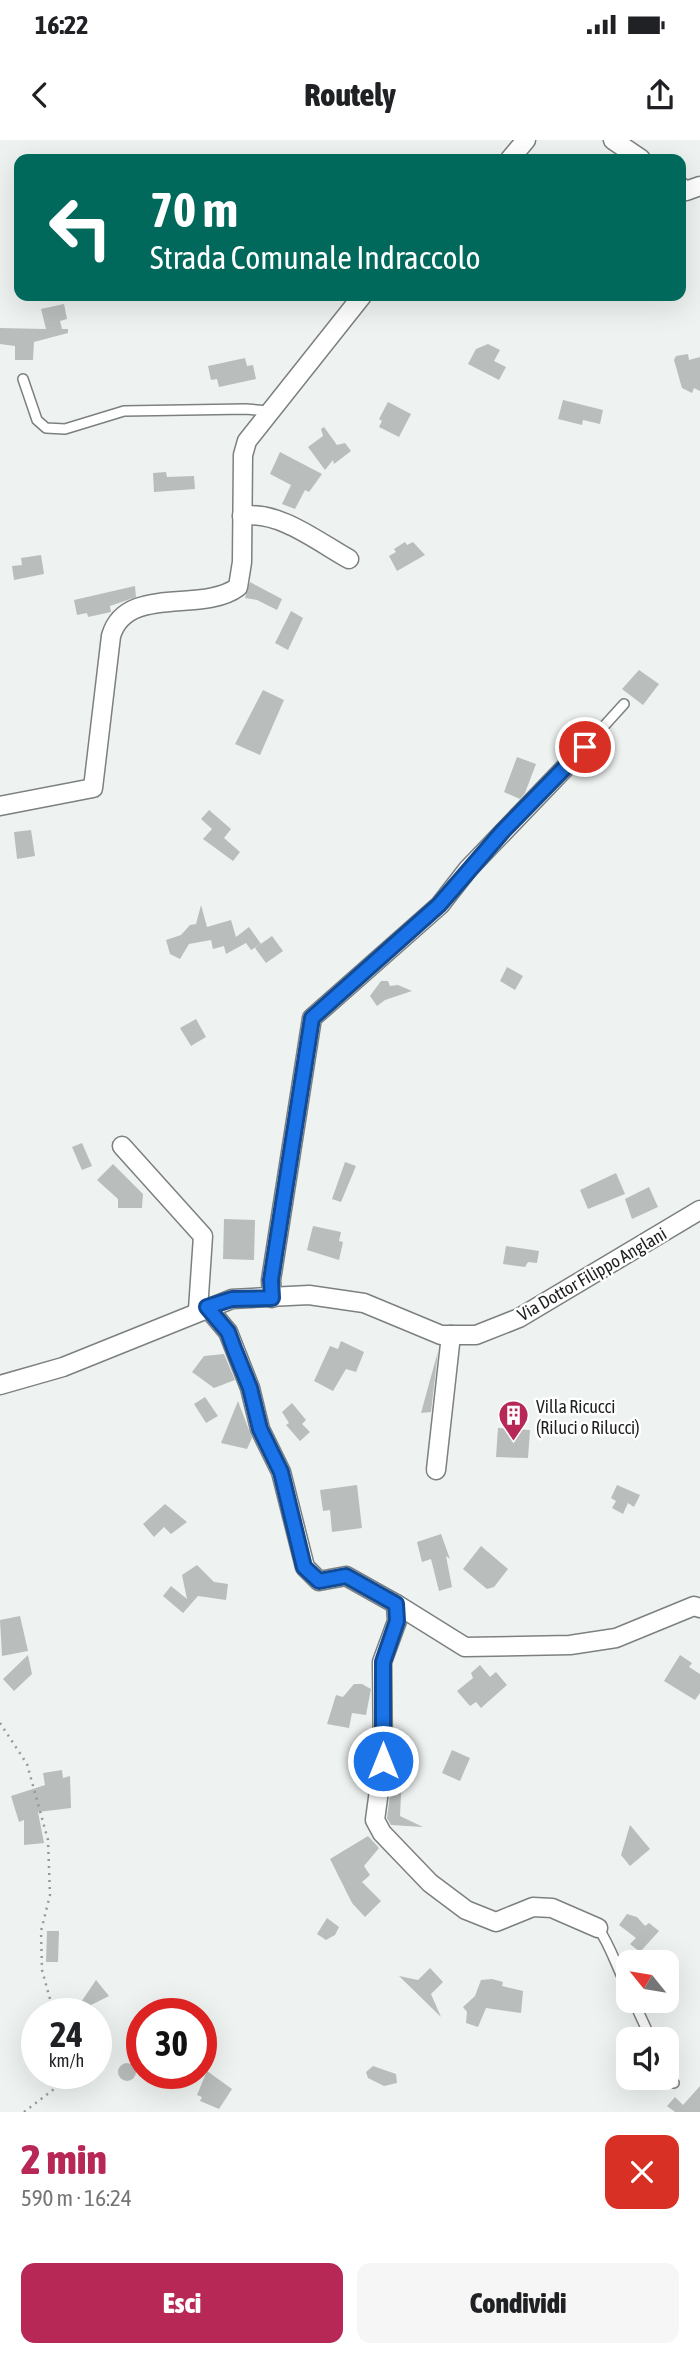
<!DOCTYPE html>
<html lang="it">
<meta charset="utf-8">
<style>
:root{--surface:#fff;--page:#f6f6f6;--text:#202124;--muted:#757577;--accent:#b72856}
body{margin:0;font-family:"Asap Condensed",sans-serif;background:var(--page);color:var(--text);height:100vh;display:flex;flex-direction:column;font-size:26px;white-space:nowrap}
*{box-sizing:border-box;margin:0}
p{font-size:23px;color:var(--muted)}
.icon{flex:none;width:38px;height:38px;fill:none;stroke:currentColor;stroke-width:2;stroke-linecap:round;stroke-linejoin:round}
.map{position:relative;height:1972px;overflow:hidden}
.panel{display:flex;flex-direction:column;background:var(--surface);flex:1}
.panel>*{flex:none}
.banner{position:absolute;left:14px;top:14px;width:672px;height:147px;border-radius:14px;box-shadow:0 7px 28px #0002;background:#00695c;color:#fff;overflow:hidden}
.needle{width:46px;rotate:300deg}
.fabs{position:absolute;left:616px;top:1810px;display:grid;gap:14px}
.fabs a{display:grid;place-items:center;width:63px;height:63px;border-radius:14px;background:var(--surface);box-shadow:0 7px 28px #0002;font-size:35px}
.speed{position:absolute;left:21px;top:1858px;display:flex;gap:14px;font-size:35px;font-weight:700;text-align:center}
.speed>*{display:grid;place-content:center;width:91px;height:91px;border-radius:50%;background:var(--surface);box-shadow:0 7px 28px #0002;line-height:1}
.speed small{font-size:18px;font-weight:400}
.speed .limit{border:10px solid #d22;background:#fff;color:#111}
.pin{position:absolute;display:grid;place-items:center;width:60px;height:60px;color:#fff;margin:-30px;border:4px solid #fff;border-radius:50%;box-shadow:0 2px 7px #0007}
.me{position:absolute;width:77px;margin:-38px;rotate:0deg;stroke-linejoin:round;filter:drop-shadow(0 0 5px #0008)}
.turn{display:flex;align-items:center;gap:24px;height:147px;padding:0 21px;font-size:32px}
.turn .icon{width:91px;height:91px;stroke-width:2.5}
.turn b{display:block;font-size:49px;line-height:60px}
.round{display:grid;place-items:center;flex:none;width:74px;height:74px;border-radius:14px;background:var(--page)}
.summary{display:flex;align-items:center;justify-content:space-between;height:119px;padding:0 21px}
h1{font-size:42px;font-weight:800;line-height:52px;color:var(--accent)}
.primary-button{display:flex;gap:14px;margin-top:auto;padding:14px 21px}
.primary-button a{flex:1;height:80px;border-radius:14px;background:var(--accent);color:#fff;font-size:28px;font-weight:800;line-height:80px;text-align:center}
.primary-button a+a{background:var(--page);color:var(--text)}
.status{display:flex;justify-content:space-between;align-items:center;height:49px;padding:0 35px;background:var(--surface);direction:ltr}
.status svg{height:19px;fill:currentColor}
header{display:flex;justify-content:space-between;align-items:center;height:91px;padding:0 21px;background:var(--surface);font-size:32px;font-weight:800}
.map>svg:first-child{display:block}
</style>
<div class="status"><b>16:22</b><svg viewBox="0 0 49 12"><path d="M0 12V9h3v3zM5 12V6h3v6zM10 12V3h3v9zM15 12V0h3v12zM26 1h20v11H26zM47 4h2v5h-2z"/></svg></div>
<header><svg class="icon" aria-label="back" viewBox="0 0 24 24"><path d="M15 5l-7 7 7 7"/></svg>Routely<svg class="icon" aria-label="share" viewBox="0 0 24 24"><path d="M12 15V3M7 8l5-5 5 5M5 13v7h14v-7"/></svg></header>
<div class="map">
<svg width="700" height="1972" viewBox="0 0 700 1972">
<rect width="100%" height="100%" fill="#eef3f1"/>
<g fill="#b9bebc">
<polygon points="64,164 67,179 60,181 62,189 68,189 68,193 34,202 33,220 15,220 15,206 0,204 0,188 46,189 41,169"/>
<polygon points="488,204 500,210 494,221 506,227 499,240 468,224 476,209"/>
<polygon points="688,214 689,220 700,217 700,251 694,248 692,253 682,248 674,220 676,216"/>
<polygon points="245,218 247,226 253,225 256,239 219,247 217,239 211,240 208,226"/>
<polygon points="563,260 603,270 600,284 583,280 582,285 558,279"/>
<polygon points="388,262 411,274 399,297 379,287 382,281 379,279"/>
<polygon points="324,287 337,305 345,303 351,311 334,324 333,320 325,330 308,307 323,296 321,289"/>
<polygon points="280,312 322,334 309,352 305,350 295,369 282,364 291,345 270,334"/>
<polygon points="166,332 167,337 194,336 195,349 154,352 153,333"/>
<polygon points="405,402 407,405 413,402 425,415 397,431 389,416 396,412 394,409"/>
<polygon points="41,415 44,434 14,440 12,426 22,425 21,418"/>
<polygon points="250,442 282,459 277,470 257,460 245,458"/>
<polygon points="135,446 136,457 110,466 111,472 88,477 87,473 77,475 74,460"/>
<polygon points="291,471 303,478 288,510 275,503"/>
<polygon points="639,530 659,544 643,565 622,549"/>
<polygon points="263,550 284,560 260,615 235,604"/>
<polygon points="517,617 536,624 525,653 520,659 504,652"/>
<polygon points="209,670 231,689 224,698 240,712 233,721 203,699 212,689 201,679"/>
<polygon points="31,690 35,716 17,719 14,692"/>
<polygon points="201,765 207,787 231,780 236,797 249,787 261,804 251,810 246,803 226,814 224,806 213,809 211,800 189,804 180,819 170,814 166,800 181,795 190,785 196,784"/>
<polygon points="272,796 283,811 266,823 255,808"/>
<polygon points="507,827 523,836 515,850 500,841"/>
<polygon points="381,841 388,841 390,846 398,845 412,851 385,860 377,866 370,856"/>
<polygon points="196,879 206,897 191,906 180,888"/>
<polygon points="82,1003 92,1026 82,1030 72,1007"/>
<polygon points="345,1022 356,1026 341,1062 332,1059"/>
<polygon points="113,1024 143,1054 142,1068 118,1068 118,1059 97,1040"/>
<polygon points="616,1033 625,1054 588,1069 580,1050"/>
<polygon points="649,1047 658,1067 632,1079 625,1059"/>
<polygon points="224,1079 255,1080 254,1120 223,1119"/>
<polygon points="313,1086 341,1092 339,1101 343,1102 339,1120 307,1110"/>
<polygon points="506,1106 539,1111 537,1123 528,1122 525,1127 503,1124"/>
<polygon points="341,1201 364,1212 356,1232 346,1229 333,1251 314,1241 330,1206 338,1209"/>
<polygon points="438,1211 431,1272 421,1273"/>
<polygon points="224,1214 235,1240 214,1248 192,1232 204,1216"/>
<polygon points="205,1257 218,1276 206,1283 194,1264"/>
<polygon points="238,1261 252,1298 247,1309 221,1303"/>
<polygon points="292,1263 306,1280 302,1284 310,1292 300,1301 286,1285 289,1283 282,1272"/>
<polygon points="498,1288 530,1290 528,1318 496,1317"/>
<polygon points="357,1345 362,1388 332,1392 330,1370 323,1371 320,1350"/>
<polygon points="617,1345 640,1355 634,1367 628,1363 623,1374 612,1368 616,1361 611,1358"/>
<polygon points="165,1364 187,1382 171,1394 164,1387 154,1397 143,1384"/>
<polygon points="441,1394 450,1419 446,1416 452,1447 439,1451 431,1419 422,1422 417,1402"/>
<polygon points="481,1406 508,1429 494,1447 487,1449 463,1429"/>
<polygon points="197,1425 214,1442 228,1444 226,1460 198,1456 183,1473 163,1456 171,1446 187,1459 182,1435"/>
<polygon points="20,1476 28,1511 2,1516 0,1480"/>
<polygon points="28,1515 32,1534 14,1551 3,1539"/>
<polygon points="680,1515 692,1523 689,1527 700,1534 700,1553 695,1560 664,1541"/>
<polygon points="480,1525 490,1537 496,1532 507,1545 481,1568 476,1562 470,1566 457,1551 473,1538 471,1533"/>
<polygon points="354,1544 362,1544 371,1549 366,1575 352,1573 349,1588 327,1584 336,1555 343,1557"/>
<polygon points="452,1610 470,1618 460,1641 442,1633"/>
<polygon points="62,1630 63,1638 70,1636 71,1668 38,1672 44,1703 24,1705 24,1680 19,1682 11,1656 45,1645 43,1633"/>
<polygon points="393,1633 402,1633 400,1676 423,1687 391,1685 387,1678"/>
<polygon points="630,1685 650,1709 630,1726 621,1715"/>
<polygon points="368,1696 379,1708 364,1726 370,1735 362,1742 381,1761 365,1777 352,1763 330,1719"/>
<polygon points="627,1774 637,1777 645,1786 649,1783 659,1791 640,1812 630,1804 636,1798 619,1785"/>
<polygon points="327,1778 339,1787 335,1795 326,1800 317,1794"/>
<polygon points="47,1791 59,1791 58,1822 46,1822"/>
<polygon points="430,1828 443,1842 431,1854 441,1877 399,1836 418,1840"/>
<polygon points="492,1839 503,1842 502,1846 523,1851 521,1873 486,1868 478,1887 466,1883 467,1872 463,1867 475,1856 481,1840"/>
<polygon points="96,1840 109,1856 73,1874"/>
<circle cx="127" cy="1932" r="9"/>
<polygon points="373,1926 396,1934 397,1943 384,1946 368,1938 366,1932"/>
<polygon points="207,1931 232,1949 219,1969 200,1961 202,1957 197,1955"/>
<polygon points="700,1946 700,1972 675,1972 667,1966 675,1957 683,1965"/>
</g>
<g fill="none" stroke-linecap="round" stroke-linejoin="round">
<defs>
<g id="lane">
<polyline points="23,239 37,280 46,288 65,289 124,271 246,269 269,271"/>
<polyline points="585,607 624,564"/>
<path d="M 598,1788 C 611,1806 617,1829 628,1849"/>
<polyline points="633,1860 651,1899"/>
<polyline points="667,1929 674,1943"/>
</g>
<g id="street">
<polyline points="613,0 641,19"/>
<polyline points="510,19 526,0"/>
<polyline points="681,47 686,51 700,46"/>
<path d="M 242,376 C 279,370 318,402 349,419"/>
<path d="M 0,666 L 93,648 L 111,496 C 126,444 202,474 238,447 L 242,422 L 243,315 L 247,301 L 362,156"/>
<polyline points="122,1006 203,1096 198,1170"/>
<polyline points="272,1158 271,1140 312,878 440,765 468,729 585,607"/>
<polyline points="207,1167 228,1192 250,1248 260,1289 281,1332 305,1427 319,1441 346,1436 396,1464 397,1481 382,1522 383,1621 375,1680 382,1693 430,1743 466,1770 496,1782 533,1767 552,1768 598,1788"/>
<polyline points="0,1245 63,1227 232,1159 309,1155 364,1163 441,1195 476,1195 519,1178 700,1070"/>
<polyline points="436,1330 451,1195"/>
<polyline points="396,1464 465,1507 570,1505 616,1498 694,1466 700,1468"/>
</g>
</defs>
<use href="#lane" stroke="#7c807e" stroke-width="12"/>
<use href="#street" stroke="#7c807e" stroke-width="21"/>
<g stroke="#969998" stroke-width="2.5" stroke-dasharray="2 5" stroke-linecap="butt">
<polyline points="0,1583 27,1624 48,1700 50,1755 41,1791 42,1830 50,1859 59,1874"/>
<polyline points="24,1972 74,1934"/>
</g>
<use href="#lane" stroke="#fff" stroke-width="9"/>
<use href="#street" stroke="#fff" stroke-width="18"/>
</g>
<g fill="none" stroke-linecap="round" stroke-linejoin="round">
<defs>
<polyline id="route" points="383,1621 383,1522 397,1481 396,1464 346,1436 319,1441 304,1427 281,1332 260,1289 250,1248 235,1211 228,1192 207,1167 232,1159 272,1158 271,1140 312,878 439,765 503,691 585,607"/>
</defs>
<use href="#route" stroke="#114b97" stroke-width="18"/>
<use href="#route" stroke="#1a73e8" stroke-width="12"/>
</g>
<defs>
<symbol id="building-pin" viewBox="-11 -11 22 30"><path d="M0 17L-7.5 6A9.5 9.5 0 1 1 7.5 6Z" fill="#b72856" stroke="#fff"/><path d="M-4-6H4V6H1V3H-1V6H-4ZM-2.5-4.3h1.7v1.8h-1.7ZM.8-4.3h1.7v1.8H.8ZM-2.5-1h1.7V.8h-1.7ZM.8-1h1.7V.8H.8Z" fill="#fff"/></symbol>
</defs>
<g fill-rule="evenodd">
<use href="#building-pin" x="496" y="1258" width="35" height="47"/>
</g>
<g text-anchor="middle" dominant-baseline="central" stroke-width="5" stroke-linejoin="round" paint-order="stroke">
<g font-size="18" fill="#1d1e1e" stroke="#fff">
<text transform="translate(592 1134) rotate(-30)">Via Dottor Filippo Anglani</text>
</g>
<g font-size="18" fill="#1d1e1e" stroke="#fff" text-anchor="start">
<text x="536" y="1266">Villa Ricucci<tspan x="536" dy="21">(Riluci o Rilucci)</tspan></text>
</g>
</g>
</svg>
<div class="fabs">
<a><svg class="needle" viewBox="-14 -14 28 28"><path d="M0-13l5 13h-10z" fill="#e53935"/><path d="M0 13l5-13h-10z" fill="#757577"/></svg></a>
<a><svg class="icon" aria-label="sound" viewBox="0 0 24 24"><path d="M4 9h4l5-4v14l-5-4H4zM17 9q2 3 0 6"/></svg></a>
</div>
<div class="speed"><div>24<small>km/h</small></div><div class="limit">30</div></div>
<div class="pin" style="left:585px;top:607px;background:#d93025"><svg class="icon" aria-label="arrive" viewBox="0 0 24 24"><path d="M6 21V4h12l-3 4 3 4H6"/></svg></div>
<svg class="me" style="left:383px;top:1621px" viewBox="-20 -20 40 40"><circle r="17" fill="#1a73e8" stroke="#fff" stroke-width="3"/><path d="M0-11L8 9 0 5-8 9z" fill="#fff"/></svg>
<div class="banner">
<div class="turn"><svg class="icon" aria-label="left" viewBox="0 0 24 24"><path d="M17 20v-9H6M10 6l-5 5 5 5"/></svg><div><b>70 m</b>Strada Comunale Indraccolo</div></div>
</div>
</div>
<section class="panel">
<div class="summary"><div><h1>2 min</h1><p>590 m · 16:24</p></div><a class="round" style="background:#d93025;color:#fff"><svg class="icon" aria-label="close" viewBox="0 0 24 24"><path d="M6 6l12 12M18 6L6 18"/></svg></a></div>
<div class="primary-button"><a>Esci</a><a>Condividi</a></div>
</section>
